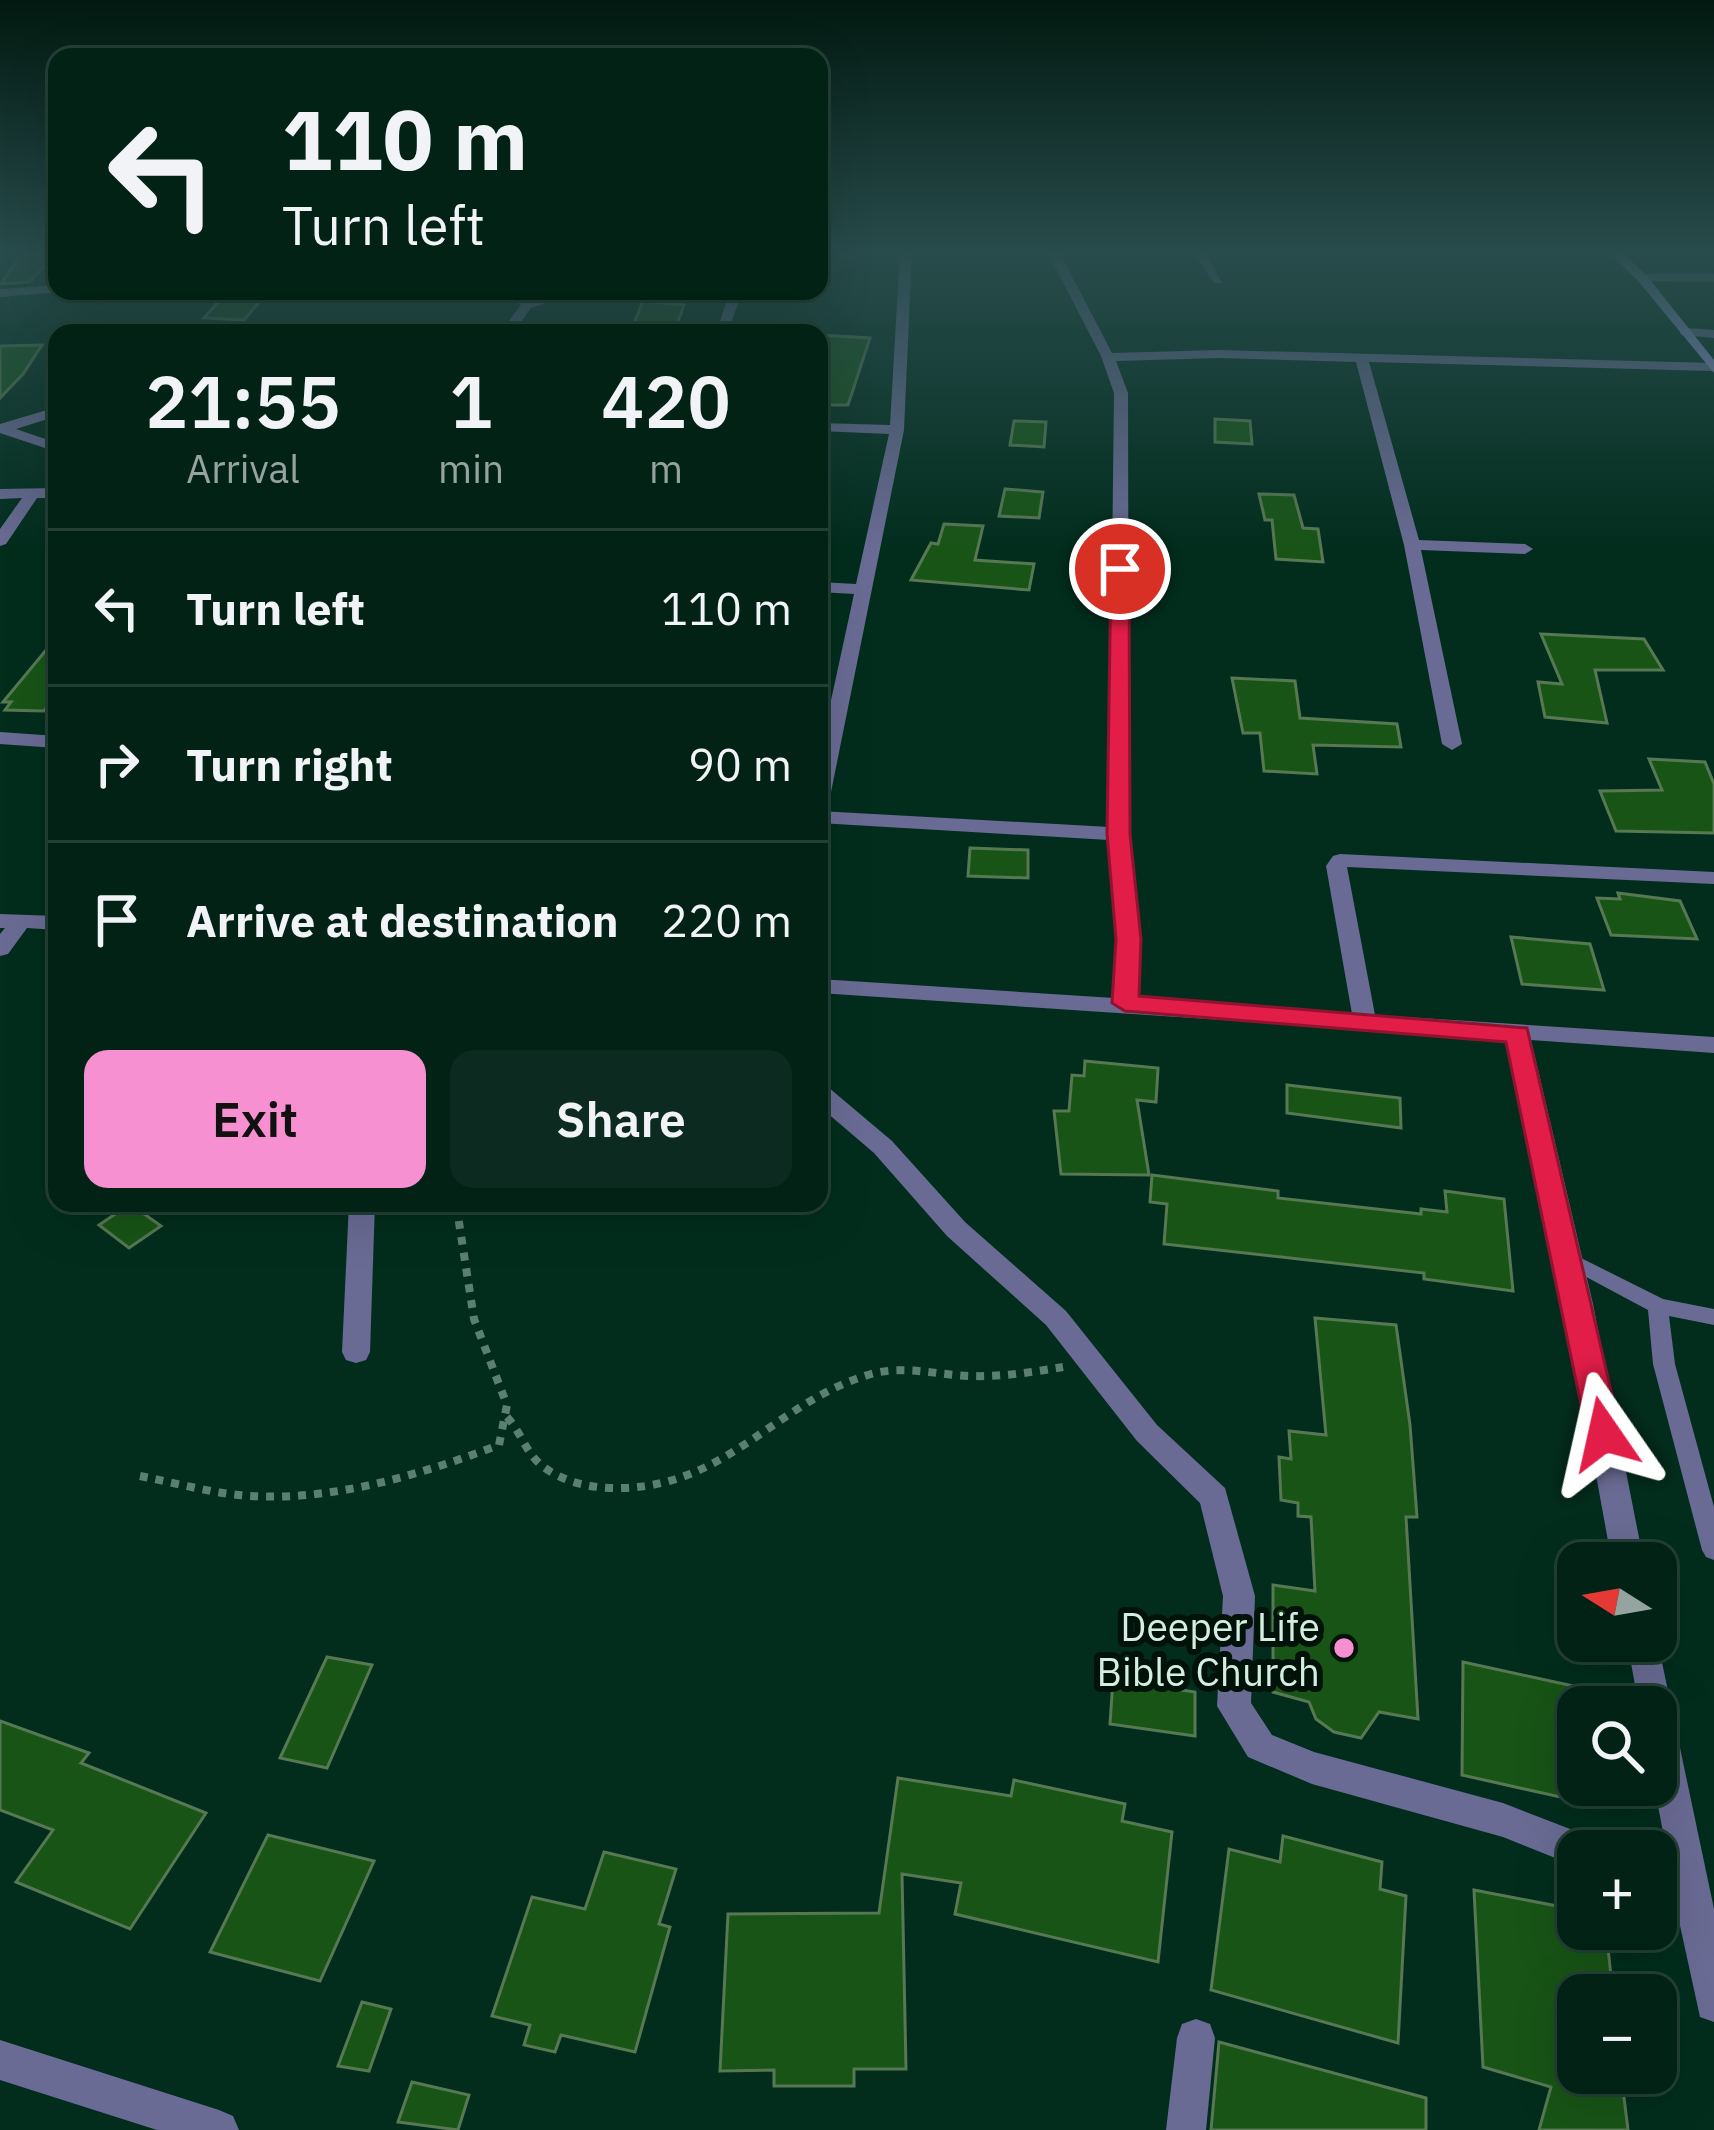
<!DOCTYPE html>
<meta charset="utf-8">
<style>
:root{--surface:#022216;--page:#0c2a1f;--text:#f1f3f6;--muted:#96a4a1;--line:#233f35;--accent:#f690d0}
body{margin:0;font-family:"IBM Plex Sans",sans-serif;background:var(--page);color:var(--text);height:100vh;display:flex;flex-direction:column;font-size:45px;white-space:nowrap}
*{box-sizing:border-box;margin:0}
p{font-size:39px;color:var(--muted)}
.icon{flex:none;width:66px;height:66px;fill:none;stroke:currentColor;stroke-width:2;stroke-linecap:round;stroke-linejoin:round}
.map{position:relative;flex:1;overflow:hidden}
.panel{position:absolute;left:48px;top:324px;width:780px;height:888px;display:flex;flex-direction:column;background:var(--surface);border-radius:24px;box-shadow:0 12px 48px #0002,0 0 0 3px var(--line)}
.panel>*{flex:none}
.top-card{position:absolute;left:48px;top:48px;width:780px;height:252px;border-radius:24px;box-shadow:0 12px 48px #0002,0 0 0 3px var(--line);background:#022216;color:var(--text);overflow:hidden}
.needle{width:78px;rotate:281deg}
.buttons{position:absolute;left:1557px;top:1542px;display:grid;gap:24px}
.buttons a{display:grid;place-items:center;width:120px;height:120px;border-radius:24px;background:var(--surface);box-shadow:0 12px 48px #0002,0 0 0 3px var(--line);font-size:60px}
.pin{position:absolute;display:grid;place-items:center;width:102px;height:102px;color:#fff;margin:-51px;border:6px solid #fff;border-radius:50%;box-shadow:0 3px 12px #0007}
.me{position:absolute;width:132px;margin:-66px;rotate:349deg;stroke-linejoin:round;filter:drop-shadow(0 0 9px #0008)}
.turn{display:flex;align-items:center;gap:42px;height:252px;padding:0 36px;font-size:54px}
.turn .icon{width:156px;height:156px;stroke-width:2.5}
.turn b{display:block;font-size:84px;line-height:102px}
.eta{display:flex;justify-content:space-evenly;align-items:center;height:204px;text-align:center}
.eta b{font-size:72px;font-weight:600;line-height:84px}
.cta{display:flex;gap:24px;margin-top:auto;padding:24px 36px}
.cta a{flex:1;height:138px;border-radius:24px;background:var(--accent);color:#111;font-size:48px;font-weight:600;line-height:138px;text-align:center}
.cta a+a{background:var(--page);color:var(--text)}
ul{padding:0;list-style:none}
li{display:flex;align-items:center;gap:36px;height:156px;padding:0 36px;border-top:3px solid var(--line)}
li div{flex:1}
li b{display:block;font-size:45px}
li em{font-style:normal}
.map>svg:first-child{display:block}
</style>
<div class="map">
<svg width="1714" height="2130" viewBox="0 0 1714 2130">
<rect width="100%" height="100%" fill="#022d1d"/>
<g fill="none" stroke-linecap="round" stroke-linejoin="round">
<polyline stroke="#26001a" stroke-width="4.5" points="97,303 138,291"/>
</g>
<g fill="#185416" stroke="#567853" stroke-width="3">
<polygon points="57,253 29,282 1,284 20,256"/>
<polygon points="226,293 266,294 244,320 204,318"/>
<polygon points="643,301 684,305 674,333 630,333"/>
<polygon points="819,335 870,338 848,405 819,405"/>
<polygon points="42,345 23,374 0,398 0,346"/>
<polygon points="1215,419 1250,421 1252,444 1215,442"/>
<polygon points="1014,421 1046,422 1044,447 1010,445"/>
<polygon points="1005,489 1043,492 1039,518 999,516"/>
<polygon points="1259,494 1294,495 1303,528 1318,529 1323,562 1276,559 1272,520 1265,520"/>
<polygon points="944,524 983,526 975,560 1034,564 1029,590 911,580 931,543 938,544"/>
<polygon points="1541,634 1644,639 1663,670 1595,670 1607,723 1545,717 1538,682 1562,684"/>
<polygon points="57,637 57,694 44,711 5,710 11,702 3,702"/>
<polygon points="1232,678 1295,681 1300,718 1397,724 1401,747 1313,745 1317,774 1264,771 1260,733 1243,733"/>
<polygon points="1649,759 1705,762 1714,784 1714,833 1616,831 1600,791 1662,790"/>
<polygon points="970,848 1028,850 1028,878 968,876"/>
<polygon points="1618,893 1680,901 1697,939 1611,935 1597,898 1620,899"/>
<polygon points="1511,937 1590,944 1604,990 1522,984"/>
<polygon points="1085,1061 1158,1068 1156,1102 1137,1100 1149,1175 1061,1174 1054,1111 1069,1111 1072,1075 1084,1076"/>
<polygon points="1287,1085 1400,1098 1401,1128 1287,1113"/>
<polygon points="1152,1175 1278,1191 1278,1198 1421,1214 1421,1209 1447,1212 1445,1191 1504,1199 1513,1291 1424,1279 1424,1273 1164,1244 1167,1204 1150,1202"/>
<polygon points="130,1204 161,1226 129,1248 99,1225"/>
<polygon points="1315,1318 1396,1325 1410,1425 1417,1517 1406,1517 1418,1719 1379,1712 1361,1738 1334,1732 1316,1719 1309,1702 1273,1692 1273,1585 1315,1591 1311,1517 1298,1516 1298,1503 1281,1500 1279,1457 1291,1459 1289,1431 1326,1435"/>
<polygon points="327,1657 372,1665 327,1768 280,1758"/>
<polygon points="1463,1662 1578,1687 1578,1801 1462,1775"/>
<polygon points="1113,1680 1195,1692 1195,1736 1110,1724"/>
<polygon points="0,1721 89,1753 81,1763 206,1813 130,1929 16,1882 53,1830 0,1810"/>
<polygon points="898,1778 1011,1796 1014,1780 1125,1804 1122,1821 1172,1832 1158,1962 955,1914 961,1883 902,1874 906,2069 854,2069 854,2086 774,2086 774,2070 720,2071 728,1914 879,1913"/>
<polygon points="268,1835 374,1861 320,1981 210,1952"/>
<polygon points="1283,1836 1382,1862 1380,1889 1406,1896 1398,2043 1211,1990 1229,1849 1280,1862"/>
<polygon points="604,1852 676,1869 659,1924 670,1927 635,2052 561,2035 555,2052 524,2045 530,2025 492,2016 532,1897 585,1909"/>
<polygon points="1474,1890 1578,1910 1578,1929 1606,1929 1613,1995 1578,1995 1578,2073 1621,2073 1628,2130 1539,2130 1551,2087 1483,2067"/>
<polygon points="362,2002 391,2009 369,2071 338,2066"/>
<polygon points="1219,2042 1426,2098 1426,2130 1211,2130"/>
<polygon points="412,2082 469,2095 458,2130 398,2122"/>
</g>
<g fill="none" stroke-linecap="round" stroke-linejoin="round">
<g stroke="#5b8071" stroke-width="8" stroke-dasharray="8 8" stroke-linecap="butt">
<path d="M 507,1417 C 522,1433 526,1455 545,1468 C 567,1484 597,1489 624,1488 C 730,1484 777,1401 871,1374 C 904,1365 938,1375 971,1376 C 1002,1377 1033,1372 1063,1367"/>
<path d="M 140,1476 C 176,1483 215,1494 251,1496 C 335,1501 422,1474 499,1445 L 507,1405 L 474,1319 L 456,1203"/>
</g>
<polygon fill="#6a6b94" fill-rule="evenodd" points="1569,1252 1663,1299 1714,1309 1714,1325 1669,1316 1675,1364 1714,1507 1714,1560 1706,1557 1702,1550 1653,1364 1648,1310 1562,1264 1559,1259 1562,1254"/>
<g fill="#6a6b94" fill-rule="evenodd">
<polygon points="0,251 21,251 0,256"/>
<polygon points="900,251 912,251 904,430 829,802 819,808 819,756 854,594 819,592 819,582 856,584 889,434 819,431 819,423 890,425"/>
<polygon points="1047,251 1059,251 1112,353 1219,350 1714,363 1712,371 1369,362 1419,540 1525,544 1533,549 1525,554 1421,550 1462,744 1452,750 1442,744 1404,545 1356,362 1219,358 1116,361 1128,393 1129,834 1139,939 1137,1000 1352,1014 1326,866 1333,856 1340,854 1714,872 1714,884 1347,867 1375,1015 1714,1037 1714,1053 1531,1040 1593,1304 1644,1563 1612,1563 1565,1304 1507,1039 819,993 819,979 1114,998 1117,939 1109,840 819,823 819,811 1109,827 1114,393 1101,356"/>
<polygon points="1193,251 1205,251 1222,283 1214,283"/>
<polygon points="1642,274 1714,274 1714,282 1638,281"/>
<polygon points="57,285 57,291 61,292 0,297 0,289"/>
<polygon points="501,291 518,291 531,300 561,291 580,291 531,308 513,333 500,333 521,305"/>
<polygon points="730,291 742,291 728,333 716,333"/>
<polygon points="1686,328 1714,330 1714,338 1681,335 1680,332"/>
<polygon points="57,407 57,416 16,429 57,443 57,452 0,433 0,424"/>
<polygon points="57,488 57,498 37,498 6,544 0,546 0,529 22,498 0,499 0,489"/>
<polygon points="0,732 57,736 57,748 0,744"/>
<polygon points="0,914 57,916 57,930 27,928 8,954 0,956 0,934 5,928 0,928"/>
<polygon points="819,1085 828,1087 892,1141 965,1222 1066,1311 1157,1425 1225,1488 1255,1596 1251,1703 1272,1735 1314,1752 1503,1803 1596,1839 1601,1851 1578,1851 1578,1867 1503,1837 1312,1784 1248,1757 1217,1706 1223,1596 1200,1503 1137,1441 1046,1325 947,1236 874,1153 819,1106"/>
<polygon points="349,1203 375,1203 370,1352 366,1360 356,1363 346,1360 342,1352"/>
<polygon points="1656,1634 1714,1909 1714,2022 1700,2017 1679,1921 1656,1907 1656,1868 1671,1874 1654,1785 1656,1707 1639,1707 1627,1641 1656,1641"/>
<polygon points="1196,2019 1210,2024 1215,2038 1206,2130 1166,2130 1177,2038 1182,2024"/>
<polygon points="0,2040 219,2110 233,2116 239,2130 157,2130 0,2080"/>
</g>
<polygon fill="#9293d4" fill-rule="evenodd" points="1608,251 1621,251 1647,276 1714,360 1714,373 1639,282"/>
</g>
<linearGradient id="sky" x2="0" y2="1"><stop stop-color="#011910"/><stop offset="0.46" stop-color="#284c4c"/><stop offset="1" stop-color="#284c4c" stop-opacity="0"/></linearGradient>
<rect width="1714" height="550" fill="url(#sky)"/>
<polygon fill="#e11d48" stroke="#92132f" stroke-width="3" points="1120,564 1129,569 1130,834 1141,939 1139,996 1527,1028 1621,1434 1616,1443 1604,1447 1592,1443 1587,1434 1506,1042 1125,1011 1112,1003 1116,939 1107,834 1111,569"/>
<circle fill="#f690d0" stroke="#001209" stroke-width="4.5" cx="1344" cy="1648" r="12"/>
<g text-anchor="middle" dominant-baseline="central" stroke-width="12" stroke-linejoin="round" paint-order="stroke">
<g font-size="39" fill="#d4efe1" stroke="#001209" text-anchor="end">
<text x="1320" y="1626">Deeper Life<tspan x="1320" dy="45">Bible Church</tspan></text>
</g>
</g>
</svg>
<div class="buttons">
<a><svg class="needle" viewBox="-14 -14 28 28"><path d="M0-13l5 13h-10z" fill="#e53935"/><path d="M0 13l5-13h-10z" fill="#96a4a1"/></svg></a>
<a><svg class="icon" aria-label="search" viewBox="0 0 24 24"><circle cx="10" cy="10" r="6"/><path d="M15 15l6 6"/></svg></a>
<a>+</a>
<a>−</a>
</div>
<div class="pin" style="left:1120px;top:569px;background:#d93025"><svg class="icon" aria-label="arrive" viewBox="0 0 24 24"><path d="M6 21V4h12l-3 4 3 4H6"/></svg></div>
<svg class="me" style="left:1604px;top:1434px" viewBox="-20 -20 40 40"><path d="M0-17L14 15 0 8-14 15z" fill="#e11d48" stroke="#fff" stroke-width="4"/></svg>
<div class="top-card">
<div class="turn"><svg class="icon" aria-label="left" viewBox="0 0 24 24"><path d="M17 20v-9H6M10 6l-5 5 5 5"/></svg><div><b>110 m</b>Turn left</div></div>
</div>
<section class="panel">
<div class="eta">
<div><b>21:55</b><p>Arrival</p></div>
<div><b>1</b><p>min</p></div>
<div><b>420</b><p>m</p></div>
</div>
<ul>
<li><svg class="icon" aria-label="left" viewBox="0 0 24 24"><path d="M17 20v-9H6M10 6l-5 5 5 5"/></svg><div><b>Turn left</b></div><em>110 m</em></li>
<li><svg class="icon" aria-label="right" viewBox="0 0 24 24"><path d="M7 20v-9h11M14 6l5 5-5 5"/></svg><div><b>Turn right</b></div><em>90 m</em></li>
<li><svg class="icon" aria-label="arrive" viewBox="0 0 24 24"><path d="M6 21V4h12l-3 4 3 4H6"/></svg><div><b>Arrive at destination</b></div><em>220 m</em></li>
</ul>
<div class="cta"><a>Exit</a><a>Share</a></div>
</section>
</div>
